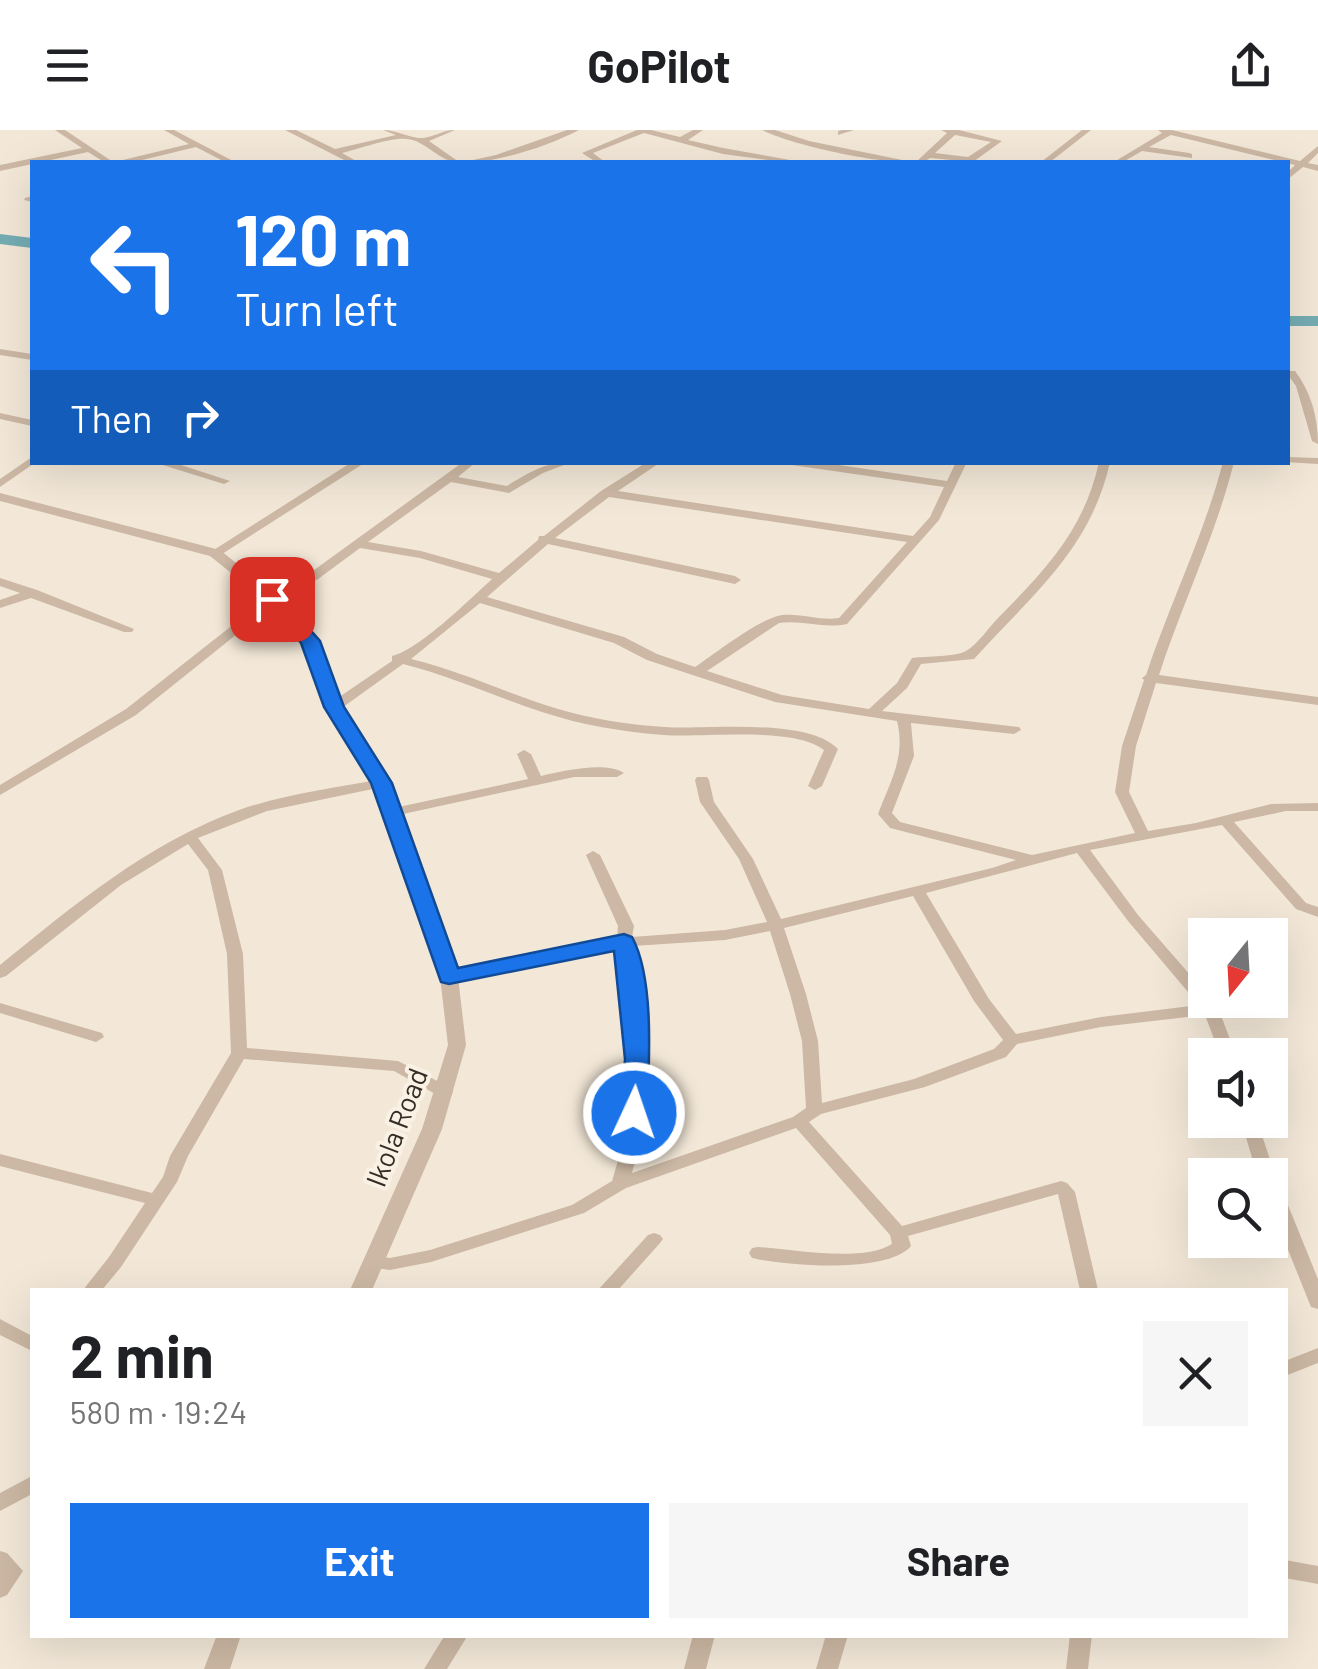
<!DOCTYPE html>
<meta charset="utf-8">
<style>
:root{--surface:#fff;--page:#f6f6f6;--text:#202124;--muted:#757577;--accent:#1a73e8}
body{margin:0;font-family:Barlow,sans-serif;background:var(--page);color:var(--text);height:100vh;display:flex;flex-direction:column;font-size:38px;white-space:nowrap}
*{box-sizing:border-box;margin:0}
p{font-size:32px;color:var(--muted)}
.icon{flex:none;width:55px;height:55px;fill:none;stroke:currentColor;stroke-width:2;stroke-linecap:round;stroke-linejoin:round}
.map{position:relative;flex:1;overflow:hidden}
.sheet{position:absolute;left:30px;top:1158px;width:1258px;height:350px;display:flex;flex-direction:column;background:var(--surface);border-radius:0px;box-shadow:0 10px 40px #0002}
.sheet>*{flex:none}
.guide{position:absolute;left:30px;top:30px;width:1260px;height:305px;border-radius:0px;box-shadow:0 10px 40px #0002;background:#1a73e8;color:#fff;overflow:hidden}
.needle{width:65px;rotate:198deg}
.tools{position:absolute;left:1188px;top:788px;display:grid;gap:20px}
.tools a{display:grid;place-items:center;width:100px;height:100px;border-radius:0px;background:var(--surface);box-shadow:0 10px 40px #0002;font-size:50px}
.pin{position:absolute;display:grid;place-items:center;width:85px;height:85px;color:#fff;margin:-42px;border-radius:20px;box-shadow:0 5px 15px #0006}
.me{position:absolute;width:110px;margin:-55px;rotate:3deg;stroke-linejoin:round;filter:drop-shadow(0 0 8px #0008)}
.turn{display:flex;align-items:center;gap:35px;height:210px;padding:0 40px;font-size:45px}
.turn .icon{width:130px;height:130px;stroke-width:2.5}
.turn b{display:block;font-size:70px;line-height:85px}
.then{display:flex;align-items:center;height:95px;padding:0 40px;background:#0003;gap:20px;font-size:38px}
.round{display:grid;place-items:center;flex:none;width:105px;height:105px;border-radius:0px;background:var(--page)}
.summary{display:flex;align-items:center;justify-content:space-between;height:170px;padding:0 40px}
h1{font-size:60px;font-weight:700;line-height:75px}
.action{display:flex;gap:20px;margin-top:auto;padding:20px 40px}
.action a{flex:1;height:115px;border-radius:0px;background:var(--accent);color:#fff;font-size:40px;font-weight:700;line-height:115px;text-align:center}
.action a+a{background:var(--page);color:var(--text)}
header{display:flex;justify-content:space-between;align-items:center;height:130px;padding:0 40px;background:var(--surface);font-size:45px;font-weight:700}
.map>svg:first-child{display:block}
</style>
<header><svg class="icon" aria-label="menu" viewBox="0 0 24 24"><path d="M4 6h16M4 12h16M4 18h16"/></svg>GoPilot<svg class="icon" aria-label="share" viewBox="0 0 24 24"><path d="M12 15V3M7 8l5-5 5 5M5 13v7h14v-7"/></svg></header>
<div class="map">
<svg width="1318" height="1539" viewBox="0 0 1318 1539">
<rect width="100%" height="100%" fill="#f3e8d8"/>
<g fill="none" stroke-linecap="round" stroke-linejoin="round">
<g fill="#75adb2" fill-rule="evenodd">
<polygon points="0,104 32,108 32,118 0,114"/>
<rect x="1288" y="186" width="30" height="10"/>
</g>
<g fill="#ccb8a4" fill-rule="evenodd">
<polygon points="55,0 65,0 113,32 104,32 88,22 0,41 0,35 82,18"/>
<polygon points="164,0 174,0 235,32 225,32 196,17 134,32 122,32 123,30 189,14"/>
<path d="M 285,0 L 296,0 L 335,19 L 396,5 L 383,0 C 396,0 412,9 423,8 C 434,7 443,0 455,0 L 429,11 L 459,32 C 440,33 427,11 407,9 C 391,7 359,19 342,23 L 358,32 L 348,32 Z"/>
<path d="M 567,0 L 579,0 C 551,15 495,34 464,32 L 496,25 Z"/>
<polygon points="637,0 651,0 680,7 693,0 703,0 688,10 723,18 801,32 783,32 723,24 644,3 593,23 605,32 596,32 582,23"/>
<path d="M 762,0 L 775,0 L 809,11 L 912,32 C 880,34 791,15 762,0 Z"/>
<polygon points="842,0 854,0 838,5 838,1"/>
<path d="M 941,0 L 959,0 L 1002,11 L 973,32 L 930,28 L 924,32 L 916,32 L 947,3 ZM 955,5 L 991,12 L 968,27 L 935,23 Z"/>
<polygon points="1082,0 1091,0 1050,32 1041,32"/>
<polygon points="1158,0 1172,0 1300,31 1318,16 1318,23 1308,33 1318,35 1318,41 1303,37 1288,49 1288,42 1295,35 1171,5 1149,17 1189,23 1192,24 1192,28 1142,21 1123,32 1114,32 1162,3"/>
<polygon points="32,66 32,72 24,70 25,68"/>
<polygon points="0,219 32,224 32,230 0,225"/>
<path d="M 1288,241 L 1295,241 C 1311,262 1318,287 1318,314 L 1312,311 L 1296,256 L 1288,245 Z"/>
<polygon points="0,283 32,290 32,296 0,289"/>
<polygon points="32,327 32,332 36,332 0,357 0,349"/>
<polygon points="1288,327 1318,328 1318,334 1285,332 1288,332"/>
<polygon points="153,332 172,332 230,351 224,354"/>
<polygon points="352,332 366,332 219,426 215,427 209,423"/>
<path d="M 463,332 L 476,332 L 458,347 L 507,356 C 529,342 546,332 572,332 L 543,343 L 509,363 L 451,352 L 368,412 L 421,421 L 499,443 L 538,410 L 539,406 L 544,406 L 601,361 L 647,332 L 661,332 L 618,361 L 913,406 L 930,387 L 944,357 L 792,335 L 787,332 L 819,332 L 947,351 L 956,332 L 967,332 L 939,390 L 847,494 C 824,499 802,490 779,493 L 707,541 L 782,565 L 869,579 L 897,553 L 912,528 C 926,526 956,527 966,521 C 978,514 989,497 999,487 C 1046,439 1084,400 1099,332 L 1110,332 C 1091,419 1031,466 974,529 L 921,534 L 907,558 L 882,581 L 1019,597 L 1021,600 L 1014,604 L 911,593 L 914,626 L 892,683 L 900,692 L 1032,725 L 1135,703 L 1115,662 L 1122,616 L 1144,550 L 1142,548 L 1146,545 C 1170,473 1204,405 1223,332 L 1234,332 C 1216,405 1182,474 1159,545 L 1318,567 L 1318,575 L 1156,553 L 1136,616 L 1129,662 L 1148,701 L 1196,693 L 1271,674 L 1318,673 L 1318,681 L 1286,681 L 1234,692 L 1306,773 L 1318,777 L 1318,787 L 1296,779 L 1222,695 L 1090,720 L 1138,785 L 1205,862 L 1205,870 L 1212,870 L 1217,875 L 1236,925 L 1220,925 L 1205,885 L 1101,897 L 1017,914 L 1006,927 L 925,957 L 821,984 L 809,992 L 902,1096 L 1061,1051 L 1067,1053 L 1075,1062 L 1098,1160 L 1080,1160 L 1058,1064 L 908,1106 L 911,1116 C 888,1144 785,1136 752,1128 L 749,1123 L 752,1118 L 758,1117 C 794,1119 861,1133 892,1114 L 890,1105 L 796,998 L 626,1058 L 584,1083 L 431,1132 L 390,1140 L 368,1137 L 365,1132 L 368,1127 L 374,1126 L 390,1128 L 430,1120 L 572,1075 L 612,1051 L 624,1010 L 629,929 L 624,852 L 617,818 L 449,852 L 441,847 L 449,842 L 617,809 L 618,796 L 586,725 L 593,721 L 600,725 L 634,796 L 632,807 L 725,800 L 767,792 L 739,729 L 700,672 L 695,650 L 697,647 L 707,647 L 709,650 L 714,672 L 753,729 L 781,789 L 992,738 L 1016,730 L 890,698 L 878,684 C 890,652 906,627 897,591 L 775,572 L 647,530 L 614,513 L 480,473 L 411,529 C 462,541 508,564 558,579 C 592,589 629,595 665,597 C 709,600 806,587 838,619 L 822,656 L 815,660 L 808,656 L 824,620 C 793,596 704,608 664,605 C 623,602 581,595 542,582 C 496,567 451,546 403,534 L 339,580 L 329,580 L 327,577 L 329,574 L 392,531 L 392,526 C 419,520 471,468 492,449 L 420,428 L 360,418 L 318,449 L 276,472 L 272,473 L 266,469 L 310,443 ZM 609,367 L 907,412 L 839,488 C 820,491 802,483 783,485 C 761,487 716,523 695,537 L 657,524 L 624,507 L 487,467 L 548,414 L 735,454 L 741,450 L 735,446 L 555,408 ZM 1077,723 L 1128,791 L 1199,875 L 1101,887 L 1016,904 L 989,869 L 926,763 ZM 913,766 L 974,871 L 1003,910 L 994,919 L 914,949 L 822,973 L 818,911 L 806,864 L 784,798 ZM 770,801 L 790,864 L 802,911 L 806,978 L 793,987 L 632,1043 C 653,971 647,889 633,816 L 725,810 Z"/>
<polygon points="0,448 37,460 134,499 132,502 124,502 31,468 0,478 0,470 20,463 0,456"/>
<polygon points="278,472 282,473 282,479 242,500 136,585 0,665 0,655 126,579 234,494"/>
<path d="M 524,620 L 531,624 L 541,646 C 563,641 605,631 624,643 L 617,647 L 574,647 L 394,686 L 387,682 L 394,678 L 528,649 L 517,624 Z"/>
<path d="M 382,649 L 387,650 L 389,653 L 387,656 L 267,681 L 198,708 L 222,740 L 243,824 L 247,918 L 398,931 L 451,958 L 453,962 L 451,966 L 439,966 L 394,941 L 244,929 L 188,1026 L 177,1052 L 121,1137 L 102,1160 L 83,1160 L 109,1127 L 145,1073 L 0,1036 L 0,1024 L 152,1063 L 163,1047 L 170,1026 L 231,923 L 227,824 L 208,740 L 188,714 L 121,755 L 6,846 L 0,848 L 0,835 C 74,775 148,713 239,680 C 285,664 334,658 382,649 Z"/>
<polygon points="0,873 102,903 104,907 96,912 0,883"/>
<polygon points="1241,990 1257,990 1275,1045 1273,1048 1279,1053 1318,1149 1318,1179 1311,1177 1309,1172 1270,1075 1270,1045 1257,1045"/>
<polygon points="654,1103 660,1105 663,1109 660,1113 618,1160 598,1160 648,1105"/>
<polygon points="0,1189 32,1206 32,1221 0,1205"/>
<polygon points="1318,1218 1318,1233 1285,1246 1285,1231"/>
<polygon points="32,1346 32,1364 0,1381 0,1363"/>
<polygon points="0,1421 7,1423 23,1441 7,1465 0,1468"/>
<polygon points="1285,1430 1318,1436 1318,1454 1285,1448"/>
<polygon points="445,1505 468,1505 447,1539 424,1539"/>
<polygon points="693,1505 715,1505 706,1539 684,1539"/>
<polygon points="826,1505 848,1505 838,1539 816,1539"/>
<polygon points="1070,1505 1092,1505 1088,1539 1066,1539"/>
</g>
<g fill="#ccb8a4" fill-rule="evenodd">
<polygon points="0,363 220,420 277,466 315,508 342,577 390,653 458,847 466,915 442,999 372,1160 350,1160 422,999 448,915 440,847 374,653 326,577 303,512 267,472 210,426 0,371"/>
<polygon points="217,1505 241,1505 230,1539 204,1539"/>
</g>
</g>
<path fill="#1a73e8" stroke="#114b97" stroke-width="2.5" d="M 272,464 L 279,465 L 320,511 L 344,577 L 392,653 L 458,838 L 624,804 L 632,807 C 655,849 649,935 647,983 L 644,989 L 634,991 L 622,983 L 625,929 L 614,821 L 449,854 L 441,852 L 371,653 L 324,577 L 301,513 L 263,469 Z"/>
<g text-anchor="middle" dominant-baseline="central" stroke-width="8" stroke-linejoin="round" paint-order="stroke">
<g font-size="28" fill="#362c26" stroke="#faf1e5">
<text transform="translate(396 997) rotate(-69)">Ikola Road</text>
</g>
</g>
</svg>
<div class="tools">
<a><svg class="needle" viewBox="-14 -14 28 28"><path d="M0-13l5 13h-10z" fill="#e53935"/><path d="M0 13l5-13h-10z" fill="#757577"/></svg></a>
<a><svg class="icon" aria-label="sound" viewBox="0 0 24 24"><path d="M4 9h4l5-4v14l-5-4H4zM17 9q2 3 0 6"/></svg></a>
<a><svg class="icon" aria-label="search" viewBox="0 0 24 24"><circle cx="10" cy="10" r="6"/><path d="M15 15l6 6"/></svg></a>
</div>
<div class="pin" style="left:272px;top:469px;background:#d93025"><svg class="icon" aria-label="arrive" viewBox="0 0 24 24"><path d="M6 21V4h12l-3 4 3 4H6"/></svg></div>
<svg class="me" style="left:634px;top:983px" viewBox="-20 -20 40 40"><circle r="17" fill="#1a73e8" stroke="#fff" stroke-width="3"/><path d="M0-11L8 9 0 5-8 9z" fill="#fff"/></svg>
<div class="guide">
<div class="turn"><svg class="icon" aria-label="left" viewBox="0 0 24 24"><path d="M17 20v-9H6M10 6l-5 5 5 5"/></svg><div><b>120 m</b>Turn left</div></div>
<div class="then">Then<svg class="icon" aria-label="right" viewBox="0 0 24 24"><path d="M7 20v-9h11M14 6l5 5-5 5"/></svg></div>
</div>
<section class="sheet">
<div class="summary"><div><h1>2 min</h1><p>580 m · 19:24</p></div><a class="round"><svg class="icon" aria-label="close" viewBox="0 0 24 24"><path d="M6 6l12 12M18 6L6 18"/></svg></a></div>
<div class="action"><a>Exit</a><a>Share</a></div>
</section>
</div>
